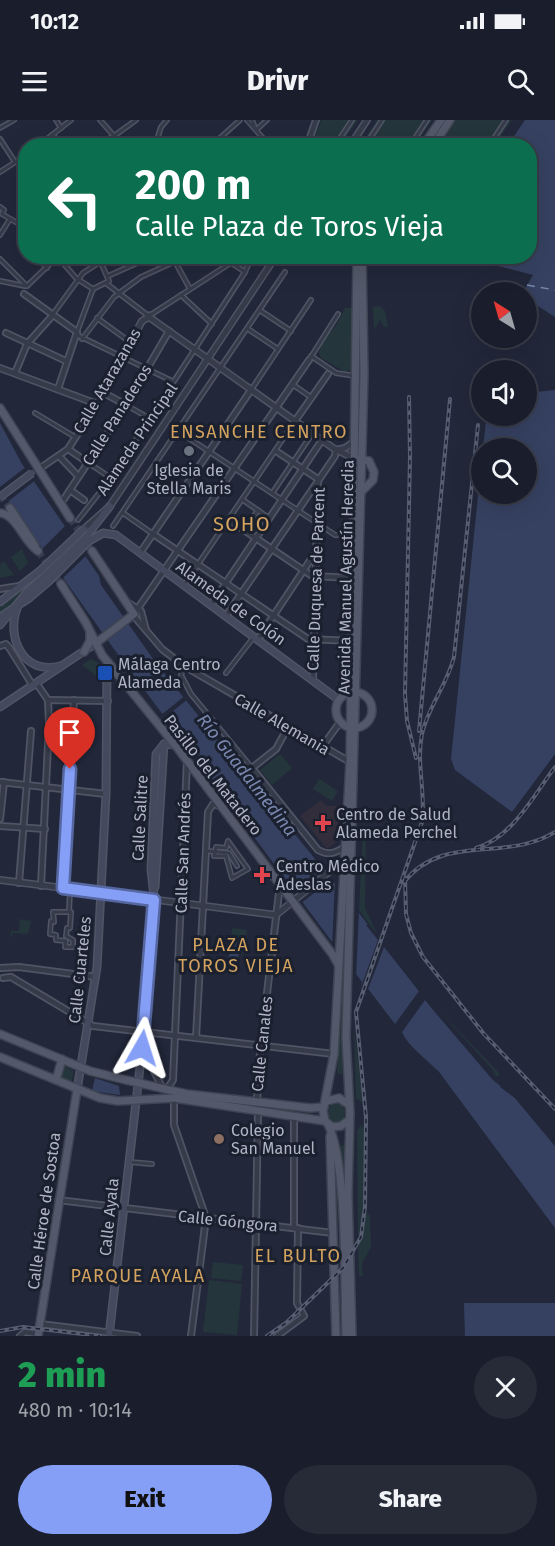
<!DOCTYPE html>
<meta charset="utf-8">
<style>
:root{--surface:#1a1e2c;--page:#272b38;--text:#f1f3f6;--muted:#9fa2a9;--line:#383c48;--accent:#859ff7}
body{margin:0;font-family:"Fira Sans",sans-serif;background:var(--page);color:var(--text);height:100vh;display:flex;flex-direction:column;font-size:22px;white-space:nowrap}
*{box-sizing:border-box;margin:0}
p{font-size:20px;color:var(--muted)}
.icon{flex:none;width:33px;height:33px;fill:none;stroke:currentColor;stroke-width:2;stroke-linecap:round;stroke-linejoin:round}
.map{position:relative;height:1216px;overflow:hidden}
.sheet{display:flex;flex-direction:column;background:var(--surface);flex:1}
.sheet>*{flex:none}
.top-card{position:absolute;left:18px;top:18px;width:519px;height:126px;border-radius:24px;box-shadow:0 6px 24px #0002,0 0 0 2px var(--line);background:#0b6e4f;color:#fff;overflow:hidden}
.needle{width:39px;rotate:323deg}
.buttons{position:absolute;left:471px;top:162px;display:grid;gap:12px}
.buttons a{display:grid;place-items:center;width:66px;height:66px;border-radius:50%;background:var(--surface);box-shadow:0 6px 24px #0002,0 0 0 2px var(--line);font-size:30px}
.pin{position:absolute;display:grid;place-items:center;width:51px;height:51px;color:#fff;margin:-62px -26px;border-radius:50% 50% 50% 0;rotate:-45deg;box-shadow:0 0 6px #0007}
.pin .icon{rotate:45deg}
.me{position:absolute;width:66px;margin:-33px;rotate:6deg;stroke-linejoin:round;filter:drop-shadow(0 0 4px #0008)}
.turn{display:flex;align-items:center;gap:21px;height:126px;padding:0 18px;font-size:27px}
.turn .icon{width:78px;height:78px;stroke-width:2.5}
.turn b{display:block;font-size:42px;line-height:51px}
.round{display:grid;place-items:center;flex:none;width:63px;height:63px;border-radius:32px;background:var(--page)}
.headline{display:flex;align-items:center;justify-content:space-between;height:102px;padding:0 18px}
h1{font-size:36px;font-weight:800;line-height:45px;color:#1e9e55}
.cta{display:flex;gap:12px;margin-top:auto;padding:12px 18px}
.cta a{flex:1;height:69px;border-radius:36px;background:var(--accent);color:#111;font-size:24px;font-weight:800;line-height:69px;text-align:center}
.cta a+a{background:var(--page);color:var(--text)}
.status{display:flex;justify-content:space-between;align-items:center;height:42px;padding:0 30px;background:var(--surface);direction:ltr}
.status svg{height:16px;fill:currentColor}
header{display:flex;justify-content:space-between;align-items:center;height:78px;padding:0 18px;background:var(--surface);font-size:27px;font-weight:800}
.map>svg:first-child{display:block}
</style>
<div class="status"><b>10:12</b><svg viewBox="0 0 49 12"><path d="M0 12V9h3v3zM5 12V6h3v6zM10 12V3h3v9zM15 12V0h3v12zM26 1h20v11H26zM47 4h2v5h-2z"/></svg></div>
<header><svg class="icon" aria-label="menu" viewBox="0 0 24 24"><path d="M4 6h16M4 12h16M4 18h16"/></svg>Drivr<svg class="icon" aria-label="search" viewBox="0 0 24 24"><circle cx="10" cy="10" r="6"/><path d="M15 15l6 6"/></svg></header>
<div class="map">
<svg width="555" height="1216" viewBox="0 0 555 1216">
<rect width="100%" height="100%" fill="#22283a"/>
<polygon fill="#312d3b" points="321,680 326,686 342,686 341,718 327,729 300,696"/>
<g fill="#24353b">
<polygon points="321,0 358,0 340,25 312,26"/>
<polygon points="377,0 432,0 415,25 360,26"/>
<polygon points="455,0 512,0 495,25 438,26"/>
<polygon points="380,186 385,191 388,206 384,207 380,200 374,209 373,187"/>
<polygon points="345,188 352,188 353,249 345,252 321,238 319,233 323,220 335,207"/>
<polygon points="22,429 28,443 20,451 11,437"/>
<polygon points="4,441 14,455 0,458 0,444"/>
<polygon points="43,453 44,455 18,482 0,494 0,487"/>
<polygon points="91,539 100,544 99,558 82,545"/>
<polygon points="280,634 292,648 272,665 260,650"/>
<polygon points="319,659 338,671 332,681 313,669"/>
<polygon points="363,712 366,712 365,788 378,816 359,790"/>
<polygon points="20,799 31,801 28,814 13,813 10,819 11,811 19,811"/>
<polygon points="232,808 247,810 245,834 230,833"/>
<polygon points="343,852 344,855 342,954 337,953"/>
<polygon points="435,886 500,954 496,957 493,950"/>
<polygon points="354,907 363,983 356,978"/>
<polygon points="64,946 74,951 71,963 61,958"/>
<polygon points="336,982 341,984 345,991 344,999 336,1004 330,1000 328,992 331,984"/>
<polygon points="361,1005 364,1008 363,1092 358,1119 357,1011"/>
<polygon points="345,1025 346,1098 337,1026"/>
<polygon points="367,1092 370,1095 371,1127 362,1143 363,1156 359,1156 358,1129"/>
<polygon points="213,1142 243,1145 241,1161 211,1158"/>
<polygon points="209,1160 242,1164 237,1215 203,1212"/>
</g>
<g fill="#364161">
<polygon points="525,0 555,0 555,197 527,179 526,172 523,172 533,155 463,137 530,136 530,26 508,25"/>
<polygon points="555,270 555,634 512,692 455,650 451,639 481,347 482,374 526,374 526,328 483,328 486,301 509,304 509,296 526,296 527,273"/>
<polygon points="0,303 22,344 99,456 101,465 158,546 359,793 434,891 493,960 515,978 555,1026 555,1108 439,952 415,931 368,869 366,875 361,867 362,862 114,529 0,369"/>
<polygon points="231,818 240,819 238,838 229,837"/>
<polygon points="95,958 119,966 120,975 92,971"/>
<polygon points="464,1183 555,1183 555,1216 465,1216"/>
</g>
<g fill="#22283a" fill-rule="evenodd">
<polygon points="27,346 37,359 6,383 0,374 0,367"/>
<polygon points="68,403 88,434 61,460 40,431"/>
<polygon points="186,575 188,579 163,599 161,595"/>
<polygon points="325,749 332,759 300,784 292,774"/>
<polygon points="335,762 359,790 356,859 332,827"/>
<path d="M 369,804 L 435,889 L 496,959 L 493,960 L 425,880 L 402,912 L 407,922 L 439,952 L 555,1111 L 436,954 L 412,933 L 361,867 L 378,820 L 366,805 ZM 384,827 L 419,871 L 395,904 L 368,869 Z"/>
<polygon points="503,965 517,976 555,1021 555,1026 515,978 500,967"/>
<polygon points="463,1180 555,1180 555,1183 464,1183 464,1198 461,1198 461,1183"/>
</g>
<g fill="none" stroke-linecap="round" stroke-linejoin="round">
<polyline stroke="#7987ae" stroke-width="1.5" stroke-dasharray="8 6" stroke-linecap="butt" points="527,165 555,170"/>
<g stroke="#373d4f" stroke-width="7" stroke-dasharray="7 3.5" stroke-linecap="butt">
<polyline points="0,375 10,388"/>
<polyline points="70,398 92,431"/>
<polyline points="38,431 61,464"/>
</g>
<defs>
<g id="pedestrian">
<polyline points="56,0 61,8"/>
<polyline points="100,0 123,26"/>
<polyline points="247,0 270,26"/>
<polyline points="252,0 256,10 267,0"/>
<polyline points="0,8 14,0"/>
<polyline points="53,15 62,26"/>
<polyline points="0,19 15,42"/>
<polyline points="38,26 71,0"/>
<polyline points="95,26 114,16 136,0"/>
<polyline points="155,26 161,7 167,0"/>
<polyline points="211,26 240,0"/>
<polyline points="335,26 352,0"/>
<polyline points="365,26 382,0"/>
<polyline points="410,26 427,0"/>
<polyline points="489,26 506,0"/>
<polyline points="0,52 26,35"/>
<polyline points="0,87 4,90 2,94 26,108"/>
<polyline points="0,115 10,99"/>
<polyline points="36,136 47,148"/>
<polyline points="57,136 76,158 93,169 109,161 98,136"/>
<polyline points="172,136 190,169"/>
<polyline points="221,136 245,152"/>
<polyline points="0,139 27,166 56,138"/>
<polyline points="108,156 153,136"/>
<polyline points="0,161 25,166"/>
<polyline points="107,164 146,194"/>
<polyline points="93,169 77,212 79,216 172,261"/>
<polyline points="181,175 212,204"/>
<polyline points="261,191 291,211"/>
<polyline points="53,194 83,153 109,136"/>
<polyline points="146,195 152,194 229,144 233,136"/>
<polyline points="97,198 130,222"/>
<polyline points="248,209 278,229"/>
<polyline points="82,219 114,177 141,157 187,136"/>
<polyline points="311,236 336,253 355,256"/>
<polyline points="309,240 338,194"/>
<polyline points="292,264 312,278"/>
<polyline points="251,270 311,180"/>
<polyline points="126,285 149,298"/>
<polyline points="35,293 75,317"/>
<polyline points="178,311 335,415 352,415"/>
<polyline points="87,342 111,358"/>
<polyline points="273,372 312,314"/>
<polyline points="243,380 269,398"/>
<polyline points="123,393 153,414"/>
<polyline points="78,400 111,358 245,152 252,136"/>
<polyline points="113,406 285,152"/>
<polyline points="245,410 258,390"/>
<polyline points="184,465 295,301"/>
<polyline points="184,546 181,555 191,574 252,648"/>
<polyline points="226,553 253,518"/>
<polygon points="228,721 248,749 232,758 226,736 214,736 216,727 226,728"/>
<polyline points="207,731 229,733 237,746"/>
<polygon points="53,792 71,792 70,808 67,808 66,816 73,820 73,827 65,827 66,821 56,820 56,815 50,814 51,801 54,802"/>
<polyline points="69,792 70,770"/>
<polyline points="130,1042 152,1044"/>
</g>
<g id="minor">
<polyline points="307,26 316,0"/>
<polyline points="24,174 77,212 58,269"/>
<polyline points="6,213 66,241"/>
<polyline points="15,253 27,224 53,195"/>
<polyline points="104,273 126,285"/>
<polyline points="295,301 328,254"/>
<polyline points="68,329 87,342"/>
<polyline points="276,331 318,359"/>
<polyline points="59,336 78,356"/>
<polyline points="39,349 68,329 97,284"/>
<polyline points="70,370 84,380"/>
<polyline points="64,379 126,285 169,211"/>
<polyline points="229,400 312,456 353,458"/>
<polyline points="153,414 308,519 352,521"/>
<polyline points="140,433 251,270"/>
<polyline points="0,469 19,466"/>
<polyline points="127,482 141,491 146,510"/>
<polyline points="211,485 322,320"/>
<polyline points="134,494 309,240"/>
<polyline points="133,495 162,529 184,546 350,642"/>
<polyline points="226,496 335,336 336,330 345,328 355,321"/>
<polyline points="258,519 315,433"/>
<polyline points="0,526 6,524 10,529 33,566"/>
<polyline points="313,559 318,362"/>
<polyline points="37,564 48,580 49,604 41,766"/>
<polyline points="48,580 108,581"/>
<path d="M 288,607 L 276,629 L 252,648 L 318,730 C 329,736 336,733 346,726"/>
<polyline points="322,627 340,602"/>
<polyline points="0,662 106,674"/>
<polyline points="0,699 4,662"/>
<polyline points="0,706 45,709"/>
<polyline points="19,763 31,611"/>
<polyline points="63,768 74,580"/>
<polyline points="0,848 19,847 96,857"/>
<polyline points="3,858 11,857 93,906 334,934"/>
<polyline points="196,918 208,692 213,684 220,686"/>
<polyline points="142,928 162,967"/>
<polyline points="167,969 173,960 187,641"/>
<polyline points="174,978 174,1005 206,1098 191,1216"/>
<polyline points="257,981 260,932 280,764"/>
<polyline points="58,1080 333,1113"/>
<polyline points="294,1108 294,996"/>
<polyline points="40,1204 137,1216"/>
<polyline points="20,1216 25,1212 39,1214"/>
<polyline points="254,1216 258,991"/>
<polyline points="277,1216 304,1196 297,1183 298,1108"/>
</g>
<g id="tertiary">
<polyline points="350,26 367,0"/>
<polyline points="0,248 97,284 142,201 149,197 333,328 355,339"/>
<polyline points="84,409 110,386 276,136"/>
<polyline points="0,760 276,795 345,739"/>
</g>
<g id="secondary">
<polyline points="85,418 110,386"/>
<polyline points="89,421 103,413 116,415 339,580"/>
<polyline points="0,482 41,450"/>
<path d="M 18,486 C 5,516 23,556 60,546"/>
<polyline points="0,497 28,479 49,461"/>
<polyline points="0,505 27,472 45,456"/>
<polyline points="0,587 96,523"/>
<polyline points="155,767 164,624"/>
<polyline points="154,776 151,750 156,634 164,624 175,625"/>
<polyline points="77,970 97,847 106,674 107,541"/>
<polyline points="109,1216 145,904 154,780"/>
</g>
<g id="primary">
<polyline points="423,26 441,0"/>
<polyline points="433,26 450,0"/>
<polyline points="0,288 70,398"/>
<polyline points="359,339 369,341 374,352 373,360 362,371"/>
<polyline points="10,388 35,426"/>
<path d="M 0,393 C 16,394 24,422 38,431"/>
<polyline points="92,431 134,494 96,523"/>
<polyline points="61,464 86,503 102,535 176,626 333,835 338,844"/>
<polyline points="84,532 90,521 90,514"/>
<circle cx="354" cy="590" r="18"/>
<polyline points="0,914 90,951 126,960 187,974 310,988 324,987"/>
<polyline points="0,937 100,978 118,981 174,978 325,1001"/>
<polyline points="56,960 62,939"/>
<polyline points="327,981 339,978 348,984"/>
<polyline points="349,1000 341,1006 332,1007 325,1001 323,991 334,934 350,642 357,136"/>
<path d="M 328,1004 C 348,1046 344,1165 346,1216"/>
<polyline points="330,1016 336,1216"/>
<polyline points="38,1216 77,970"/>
<polyline points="352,1216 348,1074 350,993 346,917 364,254 362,136"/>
</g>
</defs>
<use href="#pedestrian" stroke="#505565" stroke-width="6"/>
<use href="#minor" stroke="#505565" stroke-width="8"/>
<use href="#tertiary" stroke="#505565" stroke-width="8"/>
<use href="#secondary" stroke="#505565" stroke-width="9"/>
<use href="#primary" stroke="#3f4453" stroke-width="10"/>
<use href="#pedestrian" stroke="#363b4a" stroke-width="3"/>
<use href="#minor" stroke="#363b4a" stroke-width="4.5"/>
<use href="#tertiary" stroke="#363b4a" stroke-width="5"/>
<use href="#secondary" stroke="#44495d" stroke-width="6"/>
<use href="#primary" stroke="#53596a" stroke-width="7"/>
<defs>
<g id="rail">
<polyline points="409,277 410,337 405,574 407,601 416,638"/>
<polyline points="419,611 450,279"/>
<path d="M 476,728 C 512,718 534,675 555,647"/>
<polyline points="405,758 406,794 411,813 423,837 484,914 555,989"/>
<path d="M 404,762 C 444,712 505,743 555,712"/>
<polyline points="0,1211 23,1207 100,1216"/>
<path d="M 267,1216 L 286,1203 L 343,1148 L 361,1117 L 365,1087 L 366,997 L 356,892 L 422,702 C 426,673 416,644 422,614 C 428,587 447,565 454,537 L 478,305"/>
</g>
</defs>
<use href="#rail" stroke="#575e71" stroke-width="4"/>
<use href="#rail" stroke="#1b202f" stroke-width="1.5" stroke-dasharray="4.5" stroke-linecap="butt"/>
<defs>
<g id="secondary-bridge">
<polyline points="0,377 32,353"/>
<polyline points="41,450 84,409"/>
<polyline points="45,456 85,418"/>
<polyline points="49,461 89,421"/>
</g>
</defs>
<use href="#secondary-bridge" stroke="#505565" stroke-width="9" stroke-linecap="butt"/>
<use href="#secondary-bridge" stroke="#44495d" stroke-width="6"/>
</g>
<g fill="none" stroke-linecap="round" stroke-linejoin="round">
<defs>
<polyline id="route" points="70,649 63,768 154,780 142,928"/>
</defs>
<use href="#route" stroke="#5667a1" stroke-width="15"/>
<use href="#route" stroke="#859ff7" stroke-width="10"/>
</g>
<circle fill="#6b7280" stroke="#1b202f" stroke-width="2" cx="189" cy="331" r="6"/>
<rect fill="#1a4fb4" stroke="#1b202f" stroke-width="2" x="97" y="545" width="16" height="16" rx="3"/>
<g fill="#e0444e" stroke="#1b202f" stroke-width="2">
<path d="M320 694h6v6h6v6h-6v6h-6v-6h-6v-6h6z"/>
<path d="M259 746h6v6h6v6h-6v6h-6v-6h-6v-6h6z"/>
</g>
<circle fill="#8d6e63" stroke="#1b202f" stroke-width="2" cx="219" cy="1019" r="6"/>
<g text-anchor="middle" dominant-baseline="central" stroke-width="6" stroke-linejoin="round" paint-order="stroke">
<g font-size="16" fill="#b0b5c6" stroke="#1b202f">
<text transform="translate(107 261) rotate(-60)">Calle Atarazanas</text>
<text transform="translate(117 295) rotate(-58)">Calle Panaderos</text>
<text transform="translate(137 319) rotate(-56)">Alameda Principal</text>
<text transform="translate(346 457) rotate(-89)">Avenida Manuel Agustín Heredia</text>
<text transform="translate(316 459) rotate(-88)">Calle Duquesa de Parcent</text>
<text transform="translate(231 483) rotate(36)">Alameda de Colón</text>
<text transform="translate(282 604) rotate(30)">Calle Alemania</text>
<text transform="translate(213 655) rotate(52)">Pasillo del Matadero</text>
<text transform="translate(140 698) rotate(-87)">Calle Salitre</text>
<text transform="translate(183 733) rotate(-88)">Calle San Andrés</text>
<text transform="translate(80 850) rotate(-84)">Calle Cuarteles</text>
<text transform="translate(262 924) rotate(-84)">Calle Canales</text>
<text transform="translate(44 1091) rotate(-82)">Calle Héroe de Sostoa</text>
<text transform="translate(109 1097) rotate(-84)">Calle Ayala</text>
<text transform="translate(228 1101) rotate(6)">Calle Góngora</text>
</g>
<g font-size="16" fill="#b0b5c6" stroke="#1b202f" text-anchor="start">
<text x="189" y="350" text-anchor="middle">Iglesia de<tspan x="189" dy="18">Stella Maris</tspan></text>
<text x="118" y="544">Málaga Centro<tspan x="118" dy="18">Alameda</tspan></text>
<text x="336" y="694">Centro de Salud<tspan x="336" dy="18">Alameda Perchel</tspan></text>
<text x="276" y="746">Centro Médico<tspan x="276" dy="18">Adeslas</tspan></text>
<text x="231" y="1010">Colegio<tspan x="231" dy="18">San Manuel</tspan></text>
</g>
<g font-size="18" letter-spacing="1.5" fill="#d3a35f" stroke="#1b202f">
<text x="259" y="312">ENSANCHE CENTRO</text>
<text x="236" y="825">PLAZA DE<tspan x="236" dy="21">TOROS VIEJA</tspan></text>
<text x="298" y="1136">EL BULTO</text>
<text x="138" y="1156">PARQUE AYALA</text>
</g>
<g font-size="18" font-style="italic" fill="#7987ae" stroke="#1b202f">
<text transform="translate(247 655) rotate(52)">Río Guadalmedina</text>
</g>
<g font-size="20" letter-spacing="1.5" fill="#d3a35f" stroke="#1b202f">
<text x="242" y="404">SOHO</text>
</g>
</g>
</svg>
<div class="buttons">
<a><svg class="needle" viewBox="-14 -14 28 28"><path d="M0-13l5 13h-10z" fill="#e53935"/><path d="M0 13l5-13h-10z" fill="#9fa2a9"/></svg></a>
<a><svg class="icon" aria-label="sound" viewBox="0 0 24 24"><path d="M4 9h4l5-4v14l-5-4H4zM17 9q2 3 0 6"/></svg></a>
<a><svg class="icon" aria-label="search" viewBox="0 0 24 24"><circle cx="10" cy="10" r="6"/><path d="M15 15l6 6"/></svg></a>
</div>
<div class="pin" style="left:70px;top:649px;background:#d93025"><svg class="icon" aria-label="arrive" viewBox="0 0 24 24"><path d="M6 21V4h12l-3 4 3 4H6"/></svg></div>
<svg class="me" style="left:142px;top:928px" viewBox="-20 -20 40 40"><path d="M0-17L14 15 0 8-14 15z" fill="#859ff7" stroke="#fff" stroke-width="4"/></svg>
<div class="top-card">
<div class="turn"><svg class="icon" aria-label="left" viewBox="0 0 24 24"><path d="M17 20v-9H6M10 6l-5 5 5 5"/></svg><div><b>200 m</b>Calle Plaza de Toros Vieja</div></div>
</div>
</div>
<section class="sheet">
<div class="headline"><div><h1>2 min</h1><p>480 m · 10:14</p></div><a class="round"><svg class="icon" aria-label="close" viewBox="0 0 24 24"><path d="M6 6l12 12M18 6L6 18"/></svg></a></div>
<div class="cta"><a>Exit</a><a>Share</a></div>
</section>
